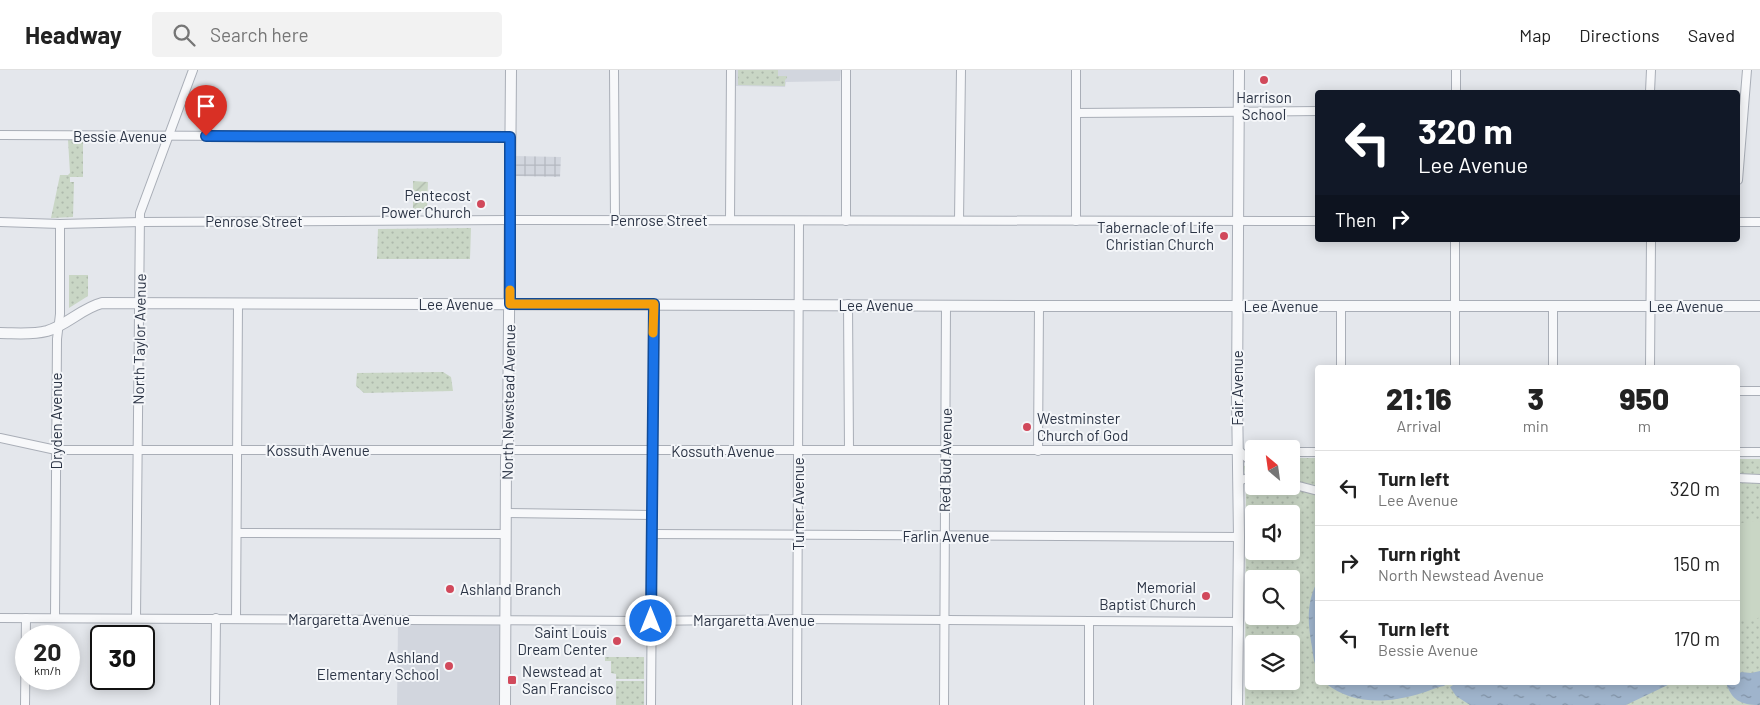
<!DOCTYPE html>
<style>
:root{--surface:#fff;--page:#f2f2f2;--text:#222;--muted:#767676;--line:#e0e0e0}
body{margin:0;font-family:Barlow,sans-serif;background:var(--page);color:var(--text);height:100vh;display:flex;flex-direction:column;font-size:19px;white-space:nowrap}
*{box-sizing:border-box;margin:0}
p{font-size:16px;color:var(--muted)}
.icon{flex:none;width:28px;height:28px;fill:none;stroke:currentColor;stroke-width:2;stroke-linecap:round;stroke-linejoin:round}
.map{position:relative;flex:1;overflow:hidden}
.drawer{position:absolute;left:1315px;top:295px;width:425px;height:320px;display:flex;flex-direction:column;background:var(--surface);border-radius:5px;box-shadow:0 2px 12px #0003}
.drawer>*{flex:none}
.banner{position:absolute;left:1315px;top:20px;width:425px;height:152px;border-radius:5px;box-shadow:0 2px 12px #0003;background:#111827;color:#fff;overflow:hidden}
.needle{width:32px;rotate:331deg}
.tools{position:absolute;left:1245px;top:370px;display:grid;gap:10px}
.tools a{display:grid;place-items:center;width:55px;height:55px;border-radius:5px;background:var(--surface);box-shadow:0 2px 12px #0003;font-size:25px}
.speed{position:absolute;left:15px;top:555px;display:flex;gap:10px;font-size:25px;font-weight:700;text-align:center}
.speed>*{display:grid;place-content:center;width:65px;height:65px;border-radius:50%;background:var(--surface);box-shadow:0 2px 12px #0003;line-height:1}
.speed small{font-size:12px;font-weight:400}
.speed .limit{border:2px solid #111;border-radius:8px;background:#fff;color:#111}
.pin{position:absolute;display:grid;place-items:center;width:42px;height:42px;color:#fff;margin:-51px -21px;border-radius:50% 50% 50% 0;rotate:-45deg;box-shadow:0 0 5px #0007}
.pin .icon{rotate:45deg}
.me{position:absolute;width:55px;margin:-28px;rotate:0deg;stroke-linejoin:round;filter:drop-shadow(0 0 4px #0008)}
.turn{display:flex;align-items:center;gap:18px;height:105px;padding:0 20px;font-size:22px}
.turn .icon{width:65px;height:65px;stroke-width:2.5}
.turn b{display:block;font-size:35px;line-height:42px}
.then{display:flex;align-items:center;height:48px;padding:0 20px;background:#0003;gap:10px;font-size:19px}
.eta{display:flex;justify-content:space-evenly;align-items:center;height:85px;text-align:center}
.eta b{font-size:30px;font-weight:800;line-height:35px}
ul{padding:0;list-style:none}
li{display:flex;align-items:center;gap:15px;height:75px;padding:0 20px;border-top:1px solid var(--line)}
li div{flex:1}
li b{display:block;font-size:19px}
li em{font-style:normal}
header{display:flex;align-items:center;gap:30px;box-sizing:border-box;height:70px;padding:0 25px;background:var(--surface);border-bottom:1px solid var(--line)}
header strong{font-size:24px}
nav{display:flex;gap:28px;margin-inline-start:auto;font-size:18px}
.search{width:350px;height:45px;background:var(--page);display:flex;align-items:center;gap:12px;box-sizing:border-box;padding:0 18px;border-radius:5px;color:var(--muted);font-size:19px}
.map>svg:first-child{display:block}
</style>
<header>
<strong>Headway</strong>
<div class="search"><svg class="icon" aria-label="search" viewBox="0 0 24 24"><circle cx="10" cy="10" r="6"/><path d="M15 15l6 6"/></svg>Search here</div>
<nav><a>Map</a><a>Directions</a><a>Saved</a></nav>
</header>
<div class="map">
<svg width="1760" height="635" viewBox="0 0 1760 635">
<defs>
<pattern id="industrial-grid" width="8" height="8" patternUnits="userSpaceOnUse" patternTransform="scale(1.25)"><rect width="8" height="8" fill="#d2d6de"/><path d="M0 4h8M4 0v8" fill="none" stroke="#b4b8c0"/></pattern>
<pattern id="grass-dots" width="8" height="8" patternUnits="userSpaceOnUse" patternTransform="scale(1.25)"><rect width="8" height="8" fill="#c9d6c5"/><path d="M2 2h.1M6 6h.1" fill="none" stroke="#adb8ab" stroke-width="1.8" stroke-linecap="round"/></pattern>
<pattern id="garden-furrows" width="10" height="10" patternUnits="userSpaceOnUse" patternTransform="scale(1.25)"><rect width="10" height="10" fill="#c9d6c5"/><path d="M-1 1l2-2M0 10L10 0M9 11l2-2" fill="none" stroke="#adb8ab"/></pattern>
<pattern id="water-ripples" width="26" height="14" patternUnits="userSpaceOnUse" patternTransform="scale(1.25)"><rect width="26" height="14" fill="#9fb4cc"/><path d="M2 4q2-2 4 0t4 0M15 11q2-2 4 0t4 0" fill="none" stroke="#8293a7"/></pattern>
</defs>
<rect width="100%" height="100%" fill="#e4e7ec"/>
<g fill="#d2d6de">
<polygon points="736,0 841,0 840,11 786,12 785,17 736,16"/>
<polygon points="398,553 499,555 500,558 501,635 397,635"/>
</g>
<polygon fill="url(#industrial-grid)" points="516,86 561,87 560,107 515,106"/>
<g fill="url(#grass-dots)" fill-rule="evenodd">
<polygon points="738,0 778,0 778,6 787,6 787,8 785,10 785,16 738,15"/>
<polygon points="68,70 83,70 83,107 70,107 70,112 74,112 73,147 51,148 60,105 68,105 70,103"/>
<polygon points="471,158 470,189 377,189 378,159"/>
<polygon points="69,205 88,205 88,226 69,238"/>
<polygon points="443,302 451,307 453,321 364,323 356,316 357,303"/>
<path d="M 1291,388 L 1317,388 L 1318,612 L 1738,612 L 1738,389 L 1760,389 L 1760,635 L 1245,635 L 1246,414 L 1244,396 L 1254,393 L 1254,416 L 1291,416 ZM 1254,444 L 1291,444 L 1291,481 L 1254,481 ZM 1254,509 L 1291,509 L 1291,546 L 1254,546 ZM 1254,574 L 1291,574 L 1291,611 L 1254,611 Z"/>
<polygon points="605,587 644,587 644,609 616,609 616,604 611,603 611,591 605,591"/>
<rect x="616" y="611" width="28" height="24"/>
</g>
<polygon fill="url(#garden-furrows)" points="413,111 428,112 427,139 413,139"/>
<path fill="#c9d6c5" d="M 1751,451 L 1760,452 L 1760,547 C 1754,551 1744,552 1738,550 L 1738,454 Z"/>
<g fill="url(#water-ripples)">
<path d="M 1317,512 L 1317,600 C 1314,593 1313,585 1312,577 C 1308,553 1306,534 1317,512 Z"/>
<path d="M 1760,601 L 1760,635 C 1740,635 1732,630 1726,613 L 1738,612 L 1738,605 L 1741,602 L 1751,603 Z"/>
<polygon points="1451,612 1672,612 1672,613 1626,635 1470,635 1456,626 1450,617 1453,615"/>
<path d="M 1325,613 L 1447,613 L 1444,616 C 1436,617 1429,621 1422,623 C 1386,634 1353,635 1325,613 Z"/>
</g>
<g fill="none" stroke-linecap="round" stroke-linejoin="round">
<defs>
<g id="minor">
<polyline points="614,0 615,150"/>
<polyline points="1456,22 1456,0"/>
<polyline points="1650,22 1651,0"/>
<polyline points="1076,43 1318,41"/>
<polyline points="0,65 511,67"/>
<polyline points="1738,110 1747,0"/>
<polyline points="730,150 731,0"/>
<polyline points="959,150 961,0"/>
<polyline points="846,151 846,0"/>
<polyline points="1076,151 1076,0"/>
<polyline points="0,152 60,154 141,152 517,150 1318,151"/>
<polyline points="1738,152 1760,152"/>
<polyline points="1455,170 1455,298"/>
<polyline points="848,234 849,380"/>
<polyline points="1341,298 1341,236"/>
<polyline points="1553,298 1553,236"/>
<polyline points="1650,298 1651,170"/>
<polyline points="1738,321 1760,321"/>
<polyline points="0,368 56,380 1238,380 1254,394"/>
<polyline points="1038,381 1039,236"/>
<polyline points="1291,382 1318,382"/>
<polyline points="1738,382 1760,382"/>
<polyline points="1738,408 1760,409"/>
<polyline points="1238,411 1254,406"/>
<polyline points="1291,414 1318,421"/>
<polyline points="506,443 652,445"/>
<polyline points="237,463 506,464"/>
<polyline points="652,464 1239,467"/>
<polyline points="0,548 644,551 804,549 1239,552"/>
<polyline points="55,548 57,269 60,244 60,154"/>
<polyline points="136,548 140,143 193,0"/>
<polyline points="236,549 238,234"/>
<polyline points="1089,551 1089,635"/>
<polyline points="25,635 26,548"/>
<polyline points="215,635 216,548"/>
<polyline points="651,635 654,234"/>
<polyline points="797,635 799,151"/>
<polyline points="944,635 946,235"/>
</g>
<g id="tertiary">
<path d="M 0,263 C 15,263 32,265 47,261 C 67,255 82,238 102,233 L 1039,236 L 1760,236"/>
<polyline points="505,635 506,388 508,371 511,0"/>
<polyline points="1237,635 1239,467 1237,327 1239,0"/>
</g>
</defs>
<use href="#minor" stroke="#a9aeb7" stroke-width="10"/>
<use href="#tertiary" stroke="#a9aeb7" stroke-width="12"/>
<use href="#minor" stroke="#f7f8fa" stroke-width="8"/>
<use href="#tertiary" stroke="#f7f8fa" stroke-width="10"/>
</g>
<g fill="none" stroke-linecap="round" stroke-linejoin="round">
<defs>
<polyline id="route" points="206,66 510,67 510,234 654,234 651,551"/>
</defs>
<use href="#route" stroke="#114b97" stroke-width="12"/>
<use href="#route" stroke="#1a73e8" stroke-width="9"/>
<polyline stroke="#f59e0b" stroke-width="9" points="510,220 510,234 654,234 653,263"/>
</g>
<g fill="#d1495b" stroke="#f4f6f9" stroke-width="2">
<circle cx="1264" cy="10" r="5"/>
<circle cx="481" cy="134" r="5"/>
<circle cx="1224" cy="166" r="5"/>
<circle cx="1027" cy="357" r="5"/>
<circle cx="450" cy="519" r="5"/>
<circle cx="1206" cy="526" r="5"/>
<circle cx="617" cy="571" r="5"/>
<circle cx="449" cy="596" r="5"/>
<rect x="507" y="605" width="10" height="10" rx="2.5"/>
</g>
<g text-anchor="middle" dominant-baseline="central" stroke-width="4" stroke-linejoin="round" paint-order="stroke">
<g font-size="15" fill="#2b3445" stroke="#f4f6f9" text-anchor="end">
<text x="1264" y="27" text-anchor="middle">Harrison<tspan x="1264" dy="17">School</tspan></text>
<text x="471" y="125">Pentecost<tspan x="471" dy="17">Power Church</tspan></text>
<text x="1214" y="157">Tabernacle of Life<tspan x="1214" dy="17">Christian Church</tspan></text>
<text x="1037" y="348" text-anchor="start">Westminster<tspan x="1037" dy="17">Church of God</tspan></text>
<text x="1196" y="517">Memorial<tspan x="1196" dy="17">Baptist Church</tspan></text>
<text x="460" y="519" text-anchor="start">Ashland Branch</text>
<text x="607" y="562">Saint Louis<tspan x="607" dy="17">Dream Center</tspan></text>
<text x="439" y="587">Ashland<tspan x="439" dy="17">Elementary School</tspan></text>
<text x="522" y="601" text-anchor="start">Newstead at<tspan x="522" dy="17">San Francisco</tspan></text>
</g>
<g font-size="15" fill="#2b3445" stroke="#f4f6f9">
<text x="120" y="66">Bessie Avenue</text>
<text x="659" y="150">Penrose Street</text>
<text x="254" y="151">Penrose Street</text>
<text x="456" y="234">Lee Avenue</text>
<text x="876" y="235">Lee Avenue</text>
<text x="1281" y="236">Lee Avenue</text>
<text x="1686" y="236">Lee Avenue</text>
<text transform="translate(139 269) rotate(-89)">North Taylor Avenue</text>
<text transform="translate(1237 318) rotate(-90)">Fair Avenue</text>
<text transform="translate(508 332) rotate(-89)">North Newstead Avenue</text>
<text transform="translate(56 351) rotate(-90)">Dryden Avenue</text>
<text x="318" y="380">Kossuth Avenue</text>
<text x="723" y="381">Kossuth Avenue</text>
<text transform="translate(945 390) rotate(-89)">Red Bud Avenue</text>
<text transform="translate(798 434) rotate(-90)">Turner Avenue</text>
<text x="946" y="466">Farlin Avenue</text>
<text x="349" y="549">Margaretta Avenue</text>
<text x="754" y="550">Margaretta Avenue</text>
</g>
</g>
</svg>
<div class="tools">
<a><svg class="needle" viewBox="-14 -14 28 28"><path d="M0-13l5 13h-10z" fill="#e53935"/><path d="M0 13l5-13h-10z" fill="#767676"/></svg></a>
<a><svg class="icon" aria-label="sound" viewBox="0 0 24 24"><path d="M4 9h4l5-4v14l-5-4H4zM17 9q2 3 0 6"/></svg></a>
<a><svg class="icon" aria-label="search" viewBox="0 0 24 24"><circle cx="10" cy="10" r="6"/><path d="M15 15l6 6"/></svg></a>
<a><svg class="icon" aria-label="layers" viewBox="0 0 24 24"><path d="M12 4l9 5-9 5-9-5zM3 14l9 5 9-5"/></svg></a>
</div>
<div class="speed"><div>20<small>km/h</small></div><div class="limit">30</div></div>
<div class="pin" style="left:206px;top:66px;background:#d93025"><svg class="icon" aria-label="arrive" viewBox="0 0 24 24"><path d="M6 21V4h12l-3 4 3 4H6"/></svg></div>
<svg class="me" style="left:651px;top:551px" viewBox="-20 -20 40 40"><circle r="17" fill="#1a73e8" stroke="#fff" stroke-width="3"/><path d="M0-11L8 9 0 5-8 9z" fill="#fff"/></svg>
<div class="banner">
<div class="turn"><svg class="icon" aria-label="left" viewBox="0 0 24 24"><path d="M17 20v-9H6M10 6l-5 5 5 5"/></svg><div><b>320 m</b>Lee Avenue</div></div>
<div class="then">Then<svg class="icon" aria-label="right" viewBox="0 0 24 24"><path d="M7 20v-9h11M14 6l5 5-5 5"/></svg></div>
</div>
<section class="drawer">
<div class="eta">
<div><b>21:16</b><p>Arrival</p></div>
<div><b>3</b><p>min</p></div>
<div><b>950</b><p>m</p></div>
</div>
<ul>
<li><svg class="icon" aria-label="left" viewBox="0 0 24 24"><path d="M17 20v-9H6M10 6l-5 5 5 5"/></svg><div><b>Turn left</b><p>Lee Avenue</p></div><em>320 m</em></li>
<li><svg class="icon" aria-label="right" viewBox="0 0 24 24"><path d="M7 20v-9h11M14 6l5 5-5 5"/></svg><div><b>Turn right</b><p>North Newstead Avenue</p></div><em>150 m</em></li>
<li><svg class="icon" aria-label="left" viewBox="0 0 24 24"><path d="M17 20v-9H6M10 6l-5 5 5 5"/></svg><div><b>Turn left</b><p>Bessie Avenue</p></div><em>170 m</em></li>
</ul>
</section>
</div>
